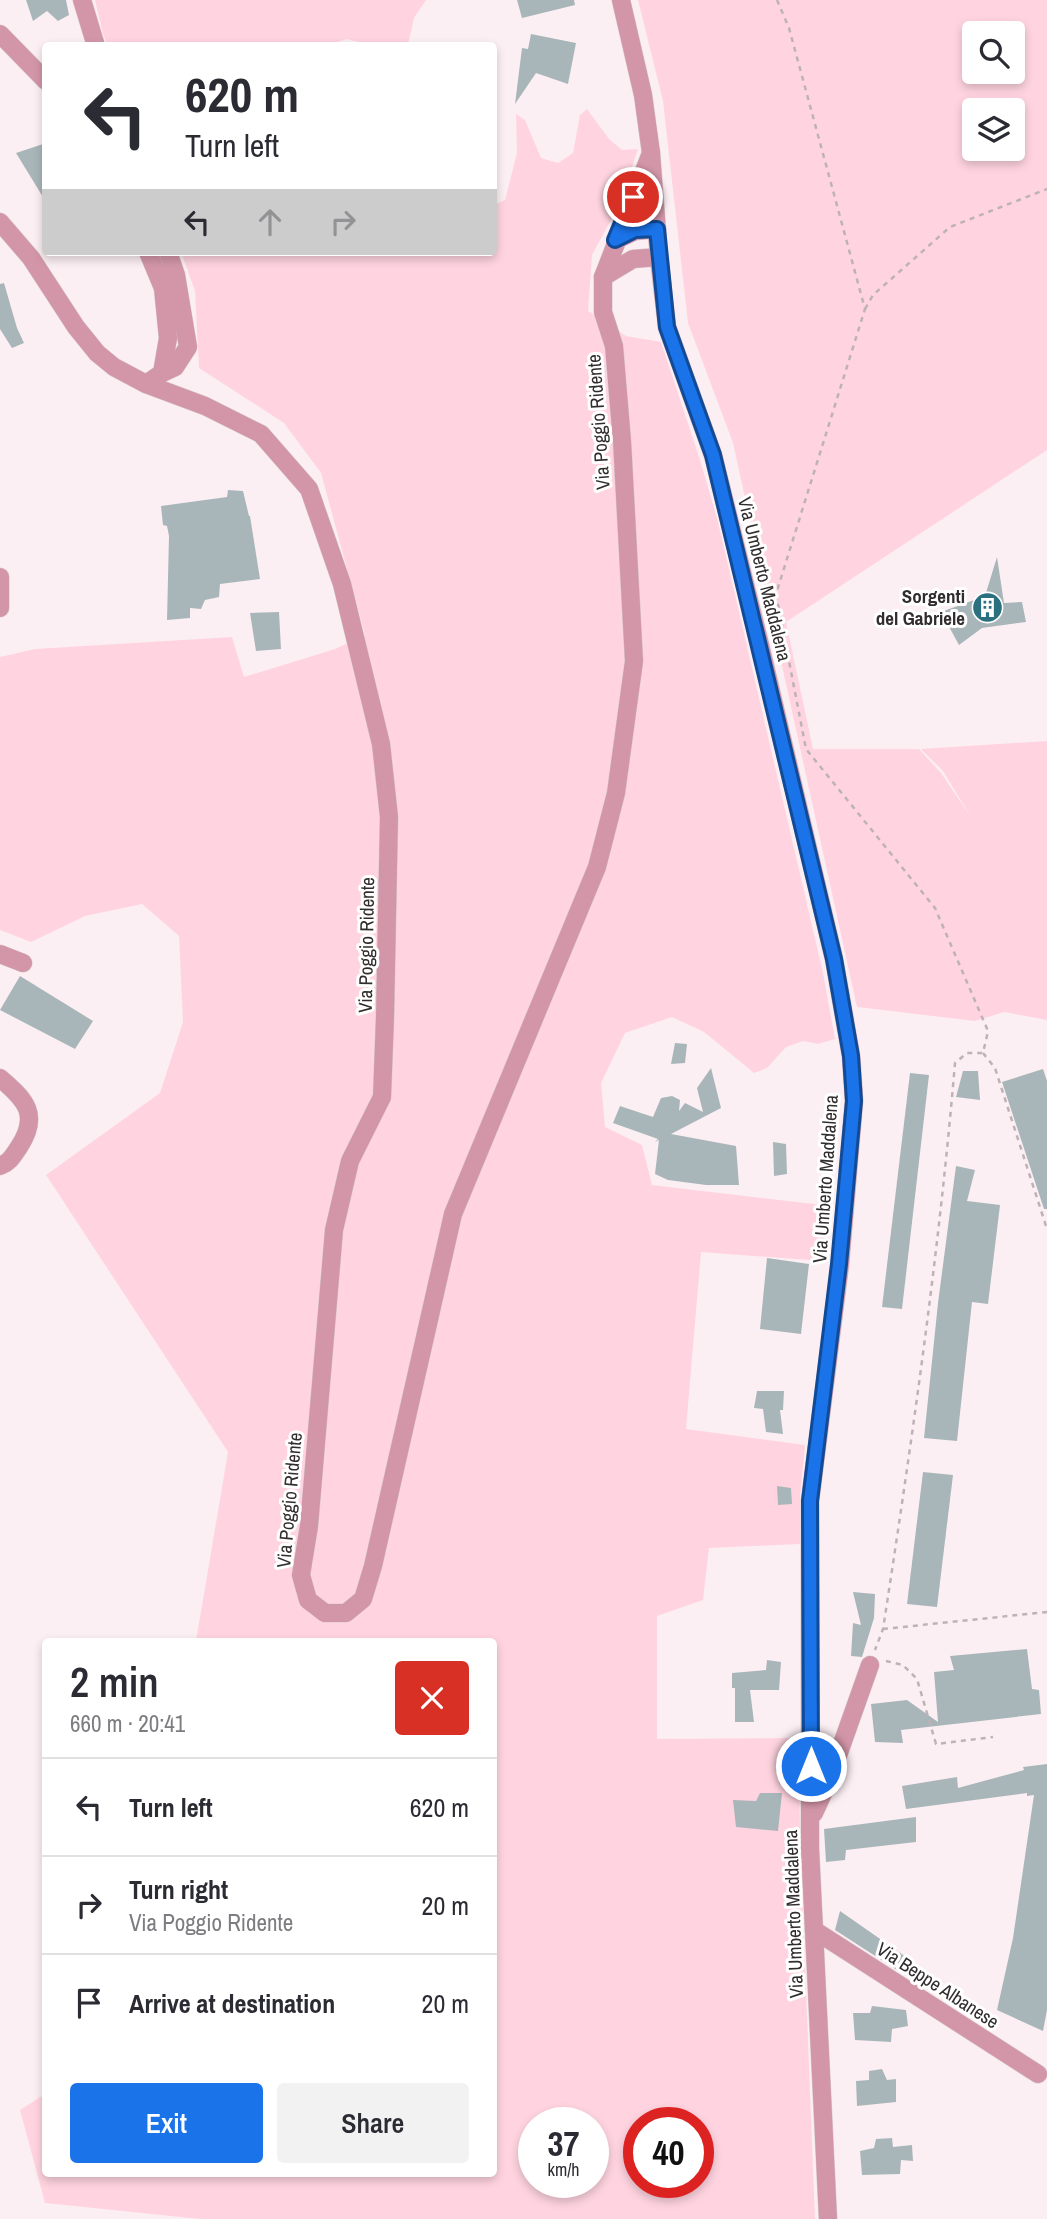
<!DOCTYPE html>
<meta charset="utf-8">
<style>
:root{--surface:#fff;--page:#f2f2f3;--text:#2b2b33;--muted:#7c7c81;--line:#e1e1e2;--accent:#1a73e8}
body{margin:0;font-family:"Archivo Narrow",sans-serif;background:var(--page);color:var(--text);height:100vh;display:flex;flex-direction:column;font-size:26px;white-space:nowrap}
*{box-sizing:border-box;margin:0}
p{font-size:23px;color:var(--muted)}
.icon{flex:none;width:38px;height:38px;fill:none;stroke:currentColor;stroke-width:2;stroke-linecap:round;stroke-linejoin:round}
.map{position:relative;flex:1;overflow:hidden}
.panel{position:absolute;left:42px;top:1638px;width:455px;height:539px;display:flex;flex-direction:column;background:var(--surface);border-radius:7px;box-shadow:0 4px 10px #0003}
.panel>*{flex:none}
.banner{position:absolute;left:42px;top:42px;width:455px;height:214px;border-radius:7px;box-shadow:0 4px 10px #0003;background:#fff;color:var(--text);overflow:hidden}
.fabs{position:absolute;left:962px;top:21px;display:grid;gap:14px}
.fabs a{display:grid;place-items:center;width:63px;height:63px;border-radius:7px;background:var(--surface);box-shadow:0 4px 10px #0003;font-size:35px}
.speed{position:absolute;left:518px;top:2107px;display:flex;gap:14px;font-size:35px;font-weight:700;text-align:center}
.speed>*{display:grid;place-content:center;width:91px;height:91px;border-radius:50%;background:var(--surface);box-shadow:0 4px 10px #0003;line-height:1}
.speed small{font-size:18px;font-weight:400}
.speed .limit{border:10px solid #d22;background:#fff;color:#111}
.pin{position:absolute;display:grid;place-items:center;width:60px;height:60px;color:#fff;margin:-30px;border:4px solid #fff;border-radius:50%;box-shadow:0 2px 7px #0007}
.me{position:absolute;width:77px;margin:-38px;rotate:0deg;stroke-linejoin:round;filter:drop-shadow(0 0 5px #0008)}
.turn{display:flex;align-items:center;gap:24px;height:147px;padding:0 28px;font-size:32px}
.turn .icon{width:91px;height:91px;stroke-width:2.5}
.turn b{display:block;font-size:49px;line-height:60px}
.lanes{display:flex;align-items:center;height:66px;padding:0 28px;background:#0003;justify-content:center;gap:35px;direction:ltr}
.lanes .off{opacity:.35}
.round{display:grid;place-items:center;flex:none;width:74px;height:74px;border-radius:7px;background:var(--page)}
.headline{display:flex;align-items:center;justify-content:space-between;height:119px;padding:0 28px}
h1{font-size:42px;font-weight:600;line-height:52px}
.action{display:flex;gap:14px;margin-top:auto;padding:14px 28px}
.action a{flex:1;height:80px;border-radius:7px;background:var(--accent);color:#fff;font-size:28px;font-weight:600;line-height:80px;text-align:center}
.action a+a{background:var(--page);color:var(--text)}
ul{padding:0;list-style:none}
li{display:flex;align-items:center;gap:21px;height:98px;padding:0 28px;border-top:2px solid var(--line)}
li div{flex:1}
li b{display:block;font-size:26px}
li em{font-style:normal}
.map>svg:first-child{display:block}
</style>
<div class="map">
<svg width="1047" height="2219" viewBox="0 0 1047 2219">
<rect width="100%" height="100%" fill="#fceff3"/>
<g fill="#ffd4e0" fill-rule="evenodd">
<polygon points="95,0 426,0 414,18 408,45 369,45 347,39 326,46 108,46 103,34"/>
<path d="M 638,0 L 1047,0 L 1047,450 L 786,622 L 813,749 L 919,749 L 941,773 L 971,817 L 943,771 L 921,749 L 1047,741 L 1047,1020 L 1004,1012 L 975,1021 L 857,1007 L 733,443 L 688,323 L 663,101 ZM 975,33 L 1013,33 L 1013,72 L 975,72 ZM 975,110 L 1013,110 L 1013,149 L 975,149 Z"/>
<path d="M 587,109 L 609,139 L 622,150 L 638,149 L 619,205 L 592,255 L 588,311 L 626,336 L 661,342 L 701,463 L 718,522 L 823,973 L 835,1039 L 818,1044 L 803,1041 L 786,1047 L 767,1068 L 754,1073 L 704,1032 L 672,1017 L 625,1033 L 601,1083 L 605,1127 L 642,1145 L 652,1185 L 831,1206 L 823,1261 L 701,1252 L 686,1429 L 805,1445 L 800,1496 L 800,1544 L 709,1548 L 703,1600 L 657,1616 L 657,1739 L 799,1738 L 800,1839 L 815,2219 L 200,2219 L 45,2203 L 20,2110 L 45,2094 L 46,2174 L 494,2174 L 494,1642 L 196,1641 L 228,1452 L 46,1175 L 160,1093 L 183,1022 L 179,936 L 142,904 L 85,916 L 31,942 L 0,930 L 0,657 L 35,649 L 232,637 L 244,677 L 335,649 L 365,635 L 321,473 L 284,423 L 199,368 L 195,291 L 181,252 L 331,252 L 342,255 L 344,252 L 494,252 L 494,205 L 505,200 L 517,153 L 516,114 L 525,120 L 541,158 L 558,163 L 573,153 L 580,115 ZM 534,2123 L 593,2123 L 593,2182 L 534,2182 ZM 639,2123 L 698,2123 L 698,2182 L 639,2182 Z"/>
</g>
<g fill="#a9b6b9">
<polygon points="26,0 66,0 69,15 58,21 47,11 33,21"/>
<polygon points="517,0 574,0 575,5 522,18"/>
<polygon points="531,34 576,43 568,84 536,73 515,104 522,48 528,49"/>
<polygon points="46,143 46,202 16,153"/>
<polygon points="4,283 17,328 24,343 12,348 0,329 0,284"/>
<polygon points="228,490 243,491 249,516 250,516 260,579 220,584 219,597 205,600 201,609 190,608 190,618 167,620 169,536 167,526 163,525 161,506 227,497"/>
<polygon points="997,557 1004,603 1022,602 1026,622 982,628 959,645 941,612 985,596"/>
<polygon points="279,612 281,649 256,651 250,613"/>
<polygon points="20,976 93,1021 75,1049 0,1010"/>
<polygon points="675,1043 687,1044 685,1063 671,1064"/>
<polygon points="711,1068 721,1108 671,1134 736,1146 739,1185 706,1185 668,1180 655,1174 659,1140 655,1142 658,1139 613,1123 620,1106 653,1117 661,1098 672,1096 680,1100 679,1111 685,1103 703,1112 697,1088"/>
<polygon points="1043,1069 1047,1081 1047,1209 1044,1209 1002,1082"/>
<polygon points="963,1071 978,1071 980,1100 956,1097"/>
<polygon points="910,1073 929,1075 902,1309 882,1307"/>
<polygon points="773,1142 786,1144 787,1174 774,1176"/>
<polygon points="956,1166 975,1170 967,1201 1000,1205 988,1304 972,1302 957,1441 924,1438 938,1303"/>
<polygon points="767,1258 809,1264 801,1334 760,1329"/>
<polygon points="757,1391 784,1391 783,1410 780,1410 783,1434 766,1432 763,1409 754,1408"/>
<polygon points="923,1472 953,1475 937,1607 907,1604"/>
<polygon points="777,1486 791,1488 792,1504 778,1505"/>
<polygon points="853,1592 875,1594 874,1618 862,1657 851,1656 853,1623 861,1625"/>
<polygon points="1027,1649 1032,1689 1039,1690 1041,1714 901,1730 903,1743 875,1742 871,1704 907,1700 938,1722 934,1672 954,1670 950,1656"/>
<polygon points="767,1660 781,1662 779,1690 750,1690 754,1722 735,1722 735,1688 732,1688 732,1673 766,1670"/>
<polygon points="1047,1764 1047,2010 1043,2031 997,2010 1013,1938 1034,1795 1027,1796 1027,1793 906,1809 902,1786 957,1777 958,1788 1024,1770 1023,1767"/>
<polygon points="760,1793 782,1793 778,1831 736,1827 733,1800 756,1801"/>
<polygon points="916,1817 916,1842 846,1850 845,1860 826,1862 824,1829"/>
<polygon points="840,1911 906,1957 900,1972 835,1930"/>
<polygon points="872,2006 906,2010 908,2026 892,2029 891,2042 855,2040 853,2013 870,2013"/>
<polygon points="882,2069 887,2080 896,2079 896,2102 857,2106 856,2081 869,2080 869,2071"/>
<polygon points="892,2138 893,2147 912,2145 913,2161 901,2160 900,2174 862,2175 860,2151 874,2148 876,2139"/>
</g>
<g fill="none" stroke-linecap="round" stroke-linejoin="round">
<defs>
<g id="minor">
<polyline points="82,0 96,46"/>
<polyline points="621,0 643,95 651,153 659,257 667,327 713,455 760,645 834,959 851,1056 854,1101 840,1264 810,1501 810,1848 828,2219"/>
<polyline points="0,34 46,81"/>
<polyline points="0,222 31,258 76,327 97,353 114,367 146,384 205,406 261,434 309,489 342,584 381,744 389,817 385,1017 382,1097 350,1161 334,1230 309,1526 301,1575 308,1600 325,1613 346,1613 363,1599 373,1566 453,1214 597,867 616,793 634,661 622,441 614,346 603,312 603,277 651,153"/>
<polyline points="616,240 635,231 657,229"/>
<polyline points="603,277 633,259 659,257"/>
<polyline points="162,373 175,367 188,347 176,275 168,252"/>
<polyline points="146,384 162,373 168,338 163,288 148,252"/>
<polyline points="0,577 0,608"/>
<polyline points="0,954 23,963"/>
<path d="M 0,1078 C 26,1100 40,1115 19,1147 C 13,1156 10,1162 0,1166"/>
<polyline points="814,1813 830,1778 870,1665"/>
<polyline points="814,1930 1038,2074"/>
</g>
</defs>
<use href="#minor" stroke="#d7cccf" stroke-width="19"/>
<g stroke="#bdb3b6" stroke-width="2.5" stroke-dasharray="5 5" stroke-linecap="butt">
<path d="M 777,0 L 789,28 L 865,309 L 776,594 L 806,749 L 935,908 L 988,1031 L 983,1053 L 967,1053 L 955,1063 C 939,1253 912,1441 883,1629 L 875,1650"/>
<polyline points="865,309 873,295 950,227 1047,189"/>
<polyline points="983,1053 995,1068 1047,1229"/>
<polyline points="883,1629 1047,1612"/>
<polyline points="886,1661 903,1665 917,1679 936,1744 993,1737"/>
</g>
<use href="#minor" stroke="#d396a9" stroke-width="18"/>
</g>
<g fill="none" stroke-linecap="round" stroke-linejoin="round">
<defs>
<polyline id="route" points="633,197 615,240 635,230 657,229 667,327 713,455 834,959 851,1056 854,1101 839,1264 810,1501 811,1766"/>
</defs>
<use href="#route" stroke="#114b97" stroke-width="18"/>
<use href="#route" stroke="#1a73e8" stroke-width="12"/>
</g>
<defs>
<symbol id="building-disc" viewBox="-11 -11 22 22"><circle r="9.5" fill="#2b707f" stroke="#fff"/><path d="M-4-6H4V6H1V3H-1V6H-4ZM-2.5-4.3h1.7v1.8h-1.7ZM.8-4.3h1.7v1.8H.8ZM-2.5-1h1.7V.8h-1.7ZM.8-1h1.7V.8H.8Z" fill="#fff"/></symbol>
</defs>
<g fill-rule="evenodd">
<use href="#building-disc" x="970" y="590" width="35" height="35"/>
</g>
<g text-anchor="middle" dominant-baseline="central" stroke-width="6" stroke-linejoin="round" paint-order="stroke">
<g font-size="19" fill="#312c2d" stroke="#fff">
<text transform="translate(598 422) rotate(-94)">Via Poggio Ridente</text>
<text transform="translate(765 579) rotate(76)">Via Umberto Maddalena</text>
<text transform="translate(366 945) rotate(-89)">Via Poggio Ridente</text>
<text transform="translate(825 1179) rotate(-86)">Via Umberto Maddalena</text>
<text transform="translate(289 1500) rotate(-85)">Via Poggio Ridente</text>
<text transform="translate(793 1914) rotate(-92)">Via Umberto Maddalena</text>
<text transform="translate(938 1985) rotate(33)">Via Beppe Albanese</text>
</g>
<g font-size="19" font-weight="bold" fill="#312c2d" stroke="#fff" text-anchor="end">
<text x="965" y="596">Sorgenti<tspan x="965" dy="22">del Gabriele</tspan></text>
</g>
</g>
</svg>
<div class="fabs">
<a><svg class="icon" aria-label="search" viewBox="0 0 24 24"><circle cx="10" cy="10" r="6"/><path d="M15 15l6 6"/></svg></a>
<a><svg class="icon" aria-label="layers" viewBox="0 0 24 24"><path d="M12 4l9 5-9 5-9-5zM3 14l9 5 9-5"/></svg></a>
</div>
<div class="speed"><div>37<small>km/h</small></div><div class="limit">40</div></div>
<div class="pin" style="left:633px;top:197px;background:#d93025"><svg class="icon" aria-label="arrive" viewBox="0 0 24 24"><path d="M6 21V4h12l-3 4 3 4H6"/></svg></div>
<svg class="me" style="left:811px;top:1766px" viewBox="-20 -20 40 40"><circle r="17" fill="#1a73e8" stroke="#fff" stroke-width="3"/><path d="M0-11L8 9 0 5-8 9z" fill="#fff"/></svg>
<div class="banner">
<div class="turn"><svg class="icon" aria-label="left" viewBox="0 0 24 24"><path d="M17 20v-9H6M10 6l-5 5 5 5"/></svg><div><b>620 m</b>Turn left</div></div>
<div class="lanes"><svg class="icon" aria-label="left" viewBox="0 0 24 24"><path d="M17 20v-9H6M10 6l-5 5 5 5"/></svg><svg class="icon off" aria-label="ahead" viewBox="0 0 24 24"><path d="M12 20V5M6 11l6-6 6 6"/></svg><svg class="icon off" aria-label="right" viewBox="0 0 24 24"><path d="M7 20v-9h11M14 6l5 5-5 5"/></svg></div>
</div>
<section class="panel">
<div class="headline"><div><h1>2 min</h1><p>660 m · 20:41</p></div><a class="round" style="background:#d93025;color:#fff"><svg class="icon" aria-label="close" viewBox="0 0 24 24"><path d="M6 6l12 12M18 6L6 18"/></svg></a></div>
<ul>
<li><svg class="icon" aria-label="left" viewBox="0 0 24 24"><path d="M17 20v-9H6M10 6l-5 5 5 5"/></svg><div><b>Turn left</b></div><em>620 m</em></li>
<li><svg class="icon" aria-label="right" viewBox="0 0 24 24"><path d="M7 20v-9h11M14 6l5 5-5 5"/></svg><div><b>Turn right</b><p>Via Poggio Ridente</p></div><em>20 m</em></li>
<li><svg class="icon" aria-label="arrive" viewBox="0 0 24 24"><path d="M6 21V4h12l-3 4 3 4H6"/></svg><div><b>Arrive at destination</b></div><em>20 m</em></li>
</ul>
<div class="action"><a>Exit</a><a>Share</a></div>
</section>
</div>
